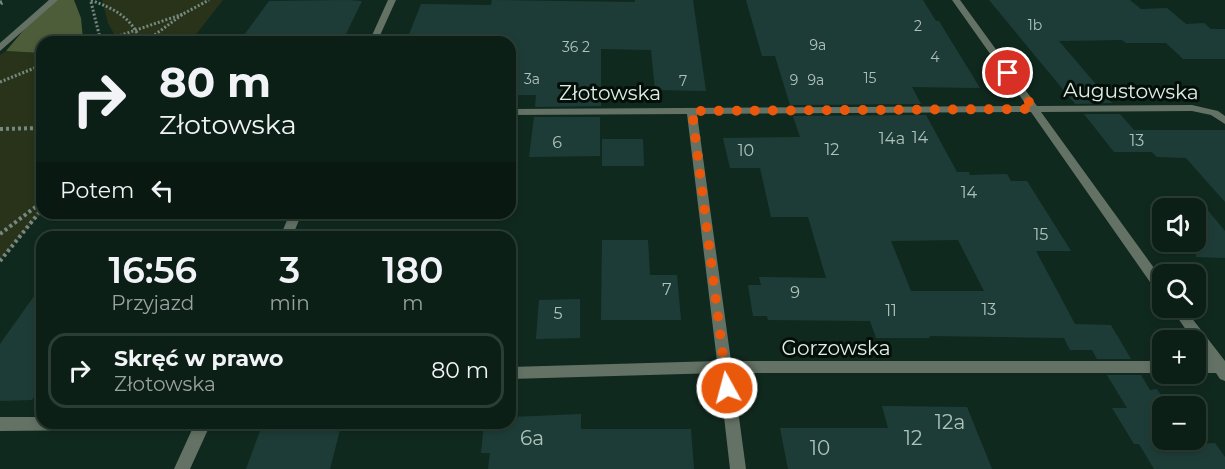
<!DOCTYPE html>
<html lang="pl">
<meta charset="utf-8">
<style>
:root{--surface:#0c1f16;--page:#1a2c23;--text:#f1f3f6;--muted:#9aa2a1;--line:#2c3d35}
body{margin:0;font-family:Montserrat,sans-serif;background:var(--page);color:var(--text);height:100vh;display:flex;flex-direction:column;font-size:22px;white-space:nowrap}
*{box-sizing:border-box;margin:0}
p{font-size:20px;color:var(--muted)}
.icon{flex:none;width:33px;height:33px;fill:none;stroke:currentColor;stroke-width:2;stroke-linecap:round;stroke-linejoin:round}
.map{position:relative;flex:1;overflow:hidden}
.sheet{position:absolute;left:36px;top:231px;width:480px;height:198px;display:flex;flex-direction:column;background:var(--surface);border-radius:18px;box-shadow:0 3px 9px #0003,0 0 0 2px var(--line)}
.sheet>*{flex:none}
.banner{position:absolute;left:36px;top:36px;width:480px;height:183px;border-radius:18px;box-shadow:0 3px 9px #0003,0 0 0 2px var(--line);background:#0c1f16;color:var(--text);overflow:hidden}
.controls{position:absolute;left:1152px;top:198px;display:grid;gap:12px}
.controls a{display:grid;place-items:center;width:54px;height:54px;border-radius:12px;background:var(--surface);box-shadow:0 3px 9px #0003,0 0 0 2px var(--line);font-size:30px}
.pin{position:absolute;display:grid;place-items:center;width:51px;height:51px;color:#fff;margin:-26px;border:3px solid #fff;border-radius:50%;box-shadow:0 2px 6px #0007}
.me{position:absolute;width:66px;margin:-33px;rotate:353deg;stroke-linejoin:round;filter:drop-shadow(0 0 4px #0008)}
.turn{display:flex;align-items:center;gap:21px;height:126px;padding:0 24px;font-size:27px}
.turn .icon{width:78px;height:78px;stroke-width:2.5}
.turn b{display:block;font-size:42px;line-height:51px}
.then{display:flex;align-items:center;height:57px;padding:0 24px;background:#0003;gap:12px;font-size:22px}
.eta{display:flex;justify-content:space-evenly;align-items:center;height:102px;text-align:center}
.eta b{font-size:36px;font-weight:600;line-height:42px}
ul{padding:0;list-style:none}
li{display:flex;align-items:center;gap:18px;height:75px;margin:0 12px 9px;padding:0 12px;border:3px solid var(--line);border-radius:18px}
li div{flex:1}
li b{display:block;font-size:22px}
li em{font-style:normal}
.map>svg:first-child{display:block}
</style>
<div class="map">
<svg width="1225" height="469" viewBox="0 0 1225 469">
<rect width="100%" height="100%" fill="#10291e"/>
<g fill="#28331a">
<polygon points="102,0 223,0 190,42 105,42 116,38 108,23"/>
<polygon points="6,51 42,53 42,212 0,260 0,55"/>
</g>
<polygon fill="#4d5c39" points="49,0 74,0 81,18 83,39 77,42 42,42 42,53 6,51"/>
<g fill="#1e3c37" fill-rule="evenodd">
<polygon points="347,0 362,1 344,38 328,38 326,42 239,42 269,1"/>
<polygon points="492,0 635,2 635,0 693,0 706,91 655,90 651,50 601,49 601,106 535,107 536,95 510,95 510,42 406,42 421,4 491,5"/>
<polygon points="746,0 923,0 936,21 939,21 980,88 912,87 921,104 790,105 775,56 762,56"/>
<polygon points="989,0 1130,0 1141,9 1167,8 1186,24 1204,23 1211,29 1225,29 1225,59 1183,59 1166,43 1126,43 1122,40 1059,41 1112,103 1075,104"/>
<polygon points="1084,114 1120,114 1134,130 1225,130 1225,202 1186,158 1157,157 1152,152 1114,152"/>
<path d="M 926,115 L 957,172 L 969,172 L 970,175 L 1007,174 L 1011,181 L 1027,181 L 1071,251 L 1036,251 L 1075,324 L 1111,325 L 1131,359 L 1097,359 L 1092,350 L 1070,350 L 1064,338 L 929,336 L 930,338 L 876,338 L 870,321 L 768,320 L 767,316 L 753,316 L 748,285 L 761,285 L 759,277 L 826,278 L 808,217 L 771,217 L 760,168 L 730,168 L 723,138 L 800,137 L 793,116 ZM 958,240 L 984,291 L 911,291 L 891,241 Z"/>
<polygon points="534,117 600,117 600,156 529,157"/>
<polygon points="602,139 643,139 644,166 602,166"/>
<polygon points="1196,196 1225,231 1225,258 1196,257"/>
<polygon points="602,240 648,240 650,275 677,275 681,320 601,320"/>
<polygon points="42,285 42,385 32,400 0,401 0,344"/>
<polygon points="580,299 580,338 536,339 539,300"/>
<polygon points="1107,375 1141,375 1150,390 1157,389 1168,406 1162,406 1162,440 1190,440 1196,448 1196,444 1215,443 1225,457 1225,469 1154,469 1139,444 1134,444 1112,408 1127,408"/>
<polygon points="882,406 967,407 992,469 788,469 780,428 888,428"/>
<polygon points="581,414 581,429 691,429 694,469 488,469 490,453 481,453 484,423 510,423 510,417"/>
<polygon points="341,426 330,469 246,469 261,428"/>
</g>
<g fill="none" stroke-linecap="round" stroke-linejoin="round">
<g stroke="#758980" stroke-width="3" stroke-dasharray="2 2" stroke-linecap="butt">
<path d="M 91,0 C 114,9 132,17 141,42"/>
<polyline points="0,2 3,2 0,5"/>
<polyline points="91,2 101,42"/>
<polyline points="101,42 183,14"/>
<polyline points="145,42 183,14 209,0"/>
<polyline points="0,82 42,65"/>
</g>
<g stroke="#758980" stroke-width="4" stroke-dasharray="3 3" stroke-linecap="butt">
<polyline points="0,129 42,128"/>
<polyline points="0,234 42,202"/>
<polyline points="0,261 42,209"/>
</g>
<polygon fill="#647265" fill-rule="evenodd" points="49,0 58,0 0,51 0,43"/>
<g fill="#647265" fill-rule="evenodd">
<polygon points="388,0 396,0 377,42 369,42"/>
<polygon points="952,0 960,0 1037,106 1192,105 1218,111 1225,116 1225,124 1211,115 1192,111 1041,112 1162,279 1162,293 1157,292 1031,112 697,114 731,361 1162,361 1162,373 733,373 746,469 730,469 719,373 510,379 510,367 717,361 687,114 510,115 510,109 1027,106"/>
<polygon points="290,213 302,213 292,237 280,237"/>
<polygon points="1171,308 1184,308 1225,361 1225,381 1220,379 1216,373 1196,373 1196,361 1207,361 1196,345 1196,340 1193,340"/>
<polygon points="0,417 42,417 42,423 111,423 108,428 103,430 0,431"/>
<polygon points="195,423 211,423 190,469 174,469"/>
</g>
</g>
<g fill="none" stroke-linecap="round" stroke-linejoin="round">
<polyline stroke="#ea580c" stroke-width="10" stroke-dasharray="0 18" points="727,388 692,111 1034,109 1008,73"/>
</g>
<g text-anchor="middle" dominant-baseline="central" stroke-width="6" stroke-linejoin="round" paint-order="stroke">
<g font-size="14" fill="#afc2ba">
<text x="1035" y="25">1b</text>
<text x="918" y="26">2</text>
<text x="818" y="45">9a</text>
<text x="576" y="47">36 2</text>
<text x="935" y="57">4</text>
<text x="870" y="78">15</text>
<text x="532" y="79">3a</text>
<text x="794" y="80">9</text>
<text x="816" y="80">9a</text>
<text x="683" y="81">7</text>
</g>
<g font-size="16" fill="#afc2ba">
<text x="920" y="137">14</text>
<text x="892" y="138">14a</text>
<text x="1137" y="140">13</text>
<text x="557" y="142">6</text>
<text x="832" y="149">12</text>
<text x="746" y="150">10</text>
<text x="969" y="192">14</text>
<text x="1041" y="234">15</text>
<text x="667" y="289">7</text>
<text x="795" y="292">9</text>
<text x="989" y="309">13</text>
<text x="891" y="310">11</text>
<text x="558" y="313">5</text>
</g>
<g font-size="20" fill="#dfeee6" stroke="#050f0a">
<text transform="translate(1131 91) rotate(1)">Augustowska</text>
<text x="610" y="93">Złotowska</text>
<text x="836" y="348">Gorzowska</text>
</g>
<g font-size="20" fill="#afc2ba">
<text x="950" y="422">12a</text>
<text x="532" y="438">6a</text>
<text x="913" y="438">12</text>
<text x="820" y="448">10</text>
</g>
</g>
</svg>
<div class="controls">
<a><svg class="icon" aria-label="sound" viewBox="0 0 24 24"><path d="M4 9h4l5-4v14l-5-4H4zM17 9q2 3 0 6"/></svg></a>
<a><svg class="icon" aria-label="search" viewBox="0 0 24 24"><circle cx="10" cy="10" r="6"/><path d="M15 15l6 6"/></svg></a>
<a>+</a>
<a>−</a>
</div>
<div class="pin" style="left:1008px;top:73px;background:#d93025"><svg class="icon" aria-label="arrive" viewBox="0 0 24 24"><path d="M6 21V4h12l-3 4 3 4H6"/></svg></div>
<svg class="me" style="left:727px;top:388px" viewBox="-20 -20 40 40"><circle r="17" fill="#ea580c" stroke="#fff" stroke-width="3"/><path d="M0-11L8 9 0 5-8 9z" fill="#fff"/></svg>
<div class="banner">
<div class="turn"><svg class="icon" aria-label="right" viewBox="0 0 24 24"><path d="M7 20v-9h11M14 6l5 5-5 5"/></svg><div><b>80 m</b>Złotowska</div></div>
<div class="then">Potem<svg class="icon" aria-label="left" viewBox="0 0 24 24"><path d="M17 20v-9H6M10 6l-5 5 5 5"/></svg></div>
</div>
<section class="sheet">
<div class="eta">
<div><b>16:56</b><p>Przyjazd</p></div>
<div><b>3</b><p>min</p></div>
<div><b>180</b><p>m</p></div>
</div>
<ul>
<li><svg class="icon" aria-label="right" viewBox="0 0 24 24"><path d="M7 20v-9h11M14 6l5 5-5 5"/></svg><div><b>Skręć w prawo</b><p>Złotowska</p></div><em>80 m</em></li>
</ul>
</section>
</div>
